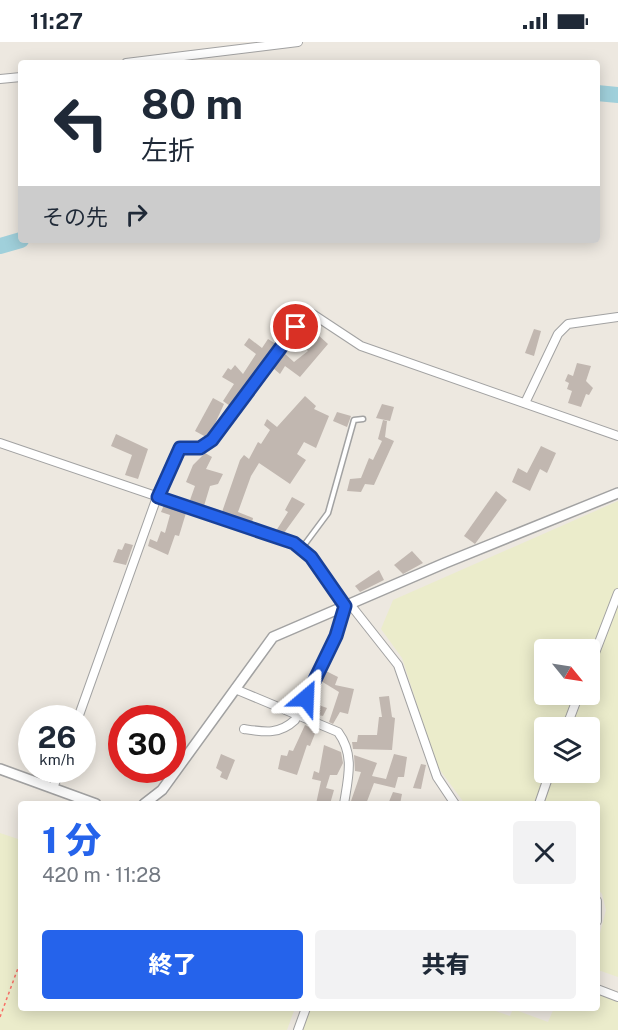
<!DOCTYPE html>
<html lang="ja">
<meta charset="utf-8">
<style>
:root{--surface:#fff;--page:#f2f2f3;--text:#1f2937;--muted:#747a83;--accent:#2563eb}
body{margin:0;font-family:"Public Sans","Noto Sans JP",sans-serif;background:var(--page);color:var(--text);height:100vh;display:flex;flex-direction:column;font-size:22px;white-space:nowrap}
*{box-sizing:border-box;margin:0}
p{font-size:20px;color:var(--muted)}
.icon{flex:none;width:33px;height:33px;fill:none;stroke:currentColor;stroke-width:2;stroke-linecap:round;stroke-linejoin:round}
.map{position:relative;flex:1;overflow:hidden}
.details{position:absolute;left:18px;top:759px;width:582px;height:210px;display:flex;flex-direction:column;background:var(--surface);border-radius:6px;box-shadow:0 3px 15px #0003}
.details>*{flex:none}
.top-card{position:absolute;left:18px;top:18px;width:582px;height:183px;border-radius:6px;box-shadow:0 3px 15px #0003;background:#fff;color:var(--text);overflow:hidden}
.needle{width:39px;rotate:120deg}
.controls{position:absolute;left:534px;top:597px;display:grid;gap:12px}
.controls a{display:grid;place-items:center;width:66px;height:66px;border-radius:6px;background:var(--surface);box-shadow:0 3px 15px #0003;font-size:30px}
.speed{position:absolute;left:18px;top:663px;display:flex;gap:12px;font-size:30px;font-weight:700;text-align:center}
.speed>*{display:grid;place-content:center;width:78px;height:78px;border-radius:50%;background:var(--surface);box-shadow:0 3px 15px #0003;line-height:1}
.speed small{font-size:15px;font-weight:400}
.speed .limit{border:9px solid #d22;background:#fff;color:#111}
.pin{position:absolute;display:grid;place-items:center;width:51px;height:51px;color:#fff;margin:-26px;border:3px solid #fff;border-radius:50%;box-shadow:0 2px 6px #0007}
.me{position:absolute;width:66px;margin:-33px;rotate:26deg;stroke-linejoin:round;filter:drop-shadow(0 0 4px #0008)}
.turn{display:flex;align-items:center;gap:21px;height:126px;padding:0 24px;font-size:27px}
.turn .icon{width:78px;height:78px;stroke-width:2.5}
.turn b{display:block;font-size:42px;line-height:51px}
.then{display:flex;align-items:center;height:57px;padding:0 24px;background:#0003;gap:12px;font-size:22px}
.round{display:grid;place-items:center;flex:none;width:63px;height:63px;border-radius:6px;background:var(--page)}
.overview{display:flex;align-items:center;justify-content:space-between;height:102px;padding:0 24px}
h1{font-size:36px;font-weight:800;line-height:45px;color:var(--accent)}
.primary-button{display:flex;gap:12px;margin-top:auto;padding:12px 24px}
.primary-button a{flex:1;height:69px;border-radius:6px;background:var(--accent);color:#fff;font-size:24px;font-weight:800;line-height:69px;text-align:center}
.primary-button a+a{background:var(--page);color:var(--text)}
.status{display:flex;justify-content:space-between;align-items:center;height:42px;padding:0 30px;background:var(--surface);direction:ltr}
.status svg{height:16px;fill:currentColor}
.map>svg:first-child{display:block}
</style>
<div class="status"><b>11:27</b><svg viewBox="0 0 49 12"><path d="M0 12V9h3v3zM5 12V6h3v6zM10 12V3h3v9zM15 12V0h3v12zM26 1h20v11H26zM47 4h2v5h-2z"/></svg></div>
<div class="map">
<svg width="618" height="988" viewBox="0 0 618 988">
<rect width="100%" height="100%" fill="#ede8e0"/>
<g fill="#ebeccb" fill-rule="evenodd">
<path d="M 618,459 L 618,935 L 598,928 L 597,924 L 597,903 L 606,868 L 602,852 L 597,846 L 597,762 L 465,762 L 437,724 L 402,616 L 381,587 L 393,558 ZM 544,608 L 590,608 L 590,652 L 544,652 ZM 544,686 L 590,686 L 590,730 L 544,730 Z"/>
<polygon points="0,791 21,798 21,966 295,966 287,988 0,988"/>
<polygon points="597,952 618,960 618,988 302,988 310,966 487,966 510,974 513,967 548,980 554,966 597,966"/>
</g>
<g fill="none" stroke-linecap="round" stroke-linejoin="round">
<g stroke="#a0d0db" stroke-width="16">
<polyline points="597,51 618,53"/>
<polyline points="0,204 21,198"/>
</g>
</g>
<g fill="#c1b7b0">
<polygon points="534,287 541,289 534,314 525,311"/>
<polygon points="317,292 328,302 300,335 285,324 280,332 273,326 284,311 294,320 308,309 306,307"/>
<polygon points="249,296 262,306 268,297 276,302 230,364 223,359 234,342 222,335 228,326 231,328 235,323 243,332 256,312 244,303"/>
<polygon points="577,321 591,324 586,339 593,346 589,353 586,352 581,365 568,361 572,349 567,347 569,341 565,339 568,332 573,334"/>
<polygon points="305,354 316,364 314,367 329,374 316,406 304,400 297,412 306,418 290,442 259,421 251,434 238,470 253,476 252,481 222,470 240,418 244,413 249,417 258,400 261,402 270,388 264,383 267,377 277,385"/>
<polygon points="213,356 224,362 213,386 206,395 195,389"/>
<polygon points="382,362 394,365 390,379 376,376"/>
<polygon points="337,370 351,374 347,385 333,379"/>
<polygon points="383,378 387,379 385,395 394,399 374,443 365,442 361,450 347,449 350,437 361,436 369,416 373,418 382,399 378,397"/>
<polygon points="116,392 148,407 138,437 125,433 132,413 111,404"/>
<polygon points="541,404 556,411 547,431 540,427 530,449 512,440 518,426 527,431"/>
<polygon points="205,411 212,415 206,427 223,432 218,442 210,444 204,464 190,458 195,444 186,440 193,423"/>
<polygon points="496,449 507,458 475,502 464,494"/>
<polygon points="292,455 305,462 284,491 276,489 288,470 285,468"/>
<polygon points="164,463 186,471 179,494 175,493 168,513 148,504 150,497 157,500 161,489 165,491 170,473 161,470"/>
<polygon points="125,501 133,503 126,523 113,520 118,507 122,508"/>
<polygon points="412,509 423,521 403,532 394,523"/>
<polygon points="379,528 384,538 360,550 355,544"/>
<polygon points="326,629 338,635 335,643 354,647 348,672 340,670 333,682 329,680 339,650 321,639"/>
<polygon points="389,654 392,675 395,676 392,708 353,707 352,700 357,700 358,693 377,693 379,675 382,675 379,655"/>
<polygon points="310,660 327,666 323,674 306,670"/>
<polygon points="305,683 316,689 310,704 307,703 297,733 278,727 281,713 287,714 289,708 293,709"/>
<polygon points="324,703 341,710 343,721 337,733 330,733 326,746 334,748 330,762 316,762 321,739 312,737 314,729 319,731"/>
<polygon points="221,712 235,718 227,738 220,735 222,730 216,726"/>
<polygon points="394,712 407,715 404,735 398,735 395,746 374,741 366,762 350,762 361,730 355,729 354,713 377,721 372,734 386,737"/>
<polygon points="421,722 426,723 421,747 413,746"/>
<polygon points="393,750 402,752 400,762 388,762"/>
</g>
<g fill="none" stroke-linecap="round" stroke-linejoin="round">
<defs>
<polyline id="service" points="302,506 328,471 354,378 363,377"/>
<g id="minor">
<polyline points="126,21 298,0"/>
<polyline points="0,37 21,35"/>
<polyline points="525,361 558,292 568,282 618,275"/>
<path d="M 0,401 L 294,501 L 311,515 L 345,564 L 336,594 L 295,678 C 279,693 264,690 244,687"/>
<polyline points="345,564 353,566 398,623 437,735 455,762"/>
<polyline points="590,624 618,551"/>
<path d="M 235,647 L 338,690 C 355,713 348,736 344,762"/>
<polyline points="78,676 157,455 180,406 200,406 212,398 308,269 361,304 618,394"/>
<polyline points="566,686 579,652"/>
<polyline points="53,746 60,728"/>
<polyline points="539,762 550,730"/>
<polyline points="597,859 597,879"/>
<polyline points="597,947 618,955"/>
<polyline points="298,988 306,966"/>
</g>
<g id="tertiary">
<polyline points="0,727 96,762"/>
<polyline points="144,762 162,748 273,595 445,521 618,451"/>
</g>
</defs>
<use href="#service" stroke="#a2a2a2" stroke-width="7"/>
<use href="#minor" stroke="#a2a2a2" stroke-width="10"/>
<use href="#tertiary" stroke="#a2a2a2" stroke-width="12"/>
<polyline stroke="#f96e65" stroke-width="1.5" stroke-dasharray="3 3" stroke-linecap="butt" points="0,975 21,918"/>
<use href="#service" stroke="#fff" stroke-width="4"/>
<use href="#minor" stroke="#fff" stroke-width="8"/>
<use href="#tertiary" stroke="#fff" stroke-width="9"/>
</g>
<g fill="none" stroke-linecap="round" stroke-linejoin="round">
<defs>
<polyline id="route" points="296,285 212,398 200,406 180,406 158,455 294,501 311,515 345,564 336,594 306,656"/>
</defs>
<use href="#route" stroke="#184099" stroke-width="15"/>
<use href="#route" stroke="#2563eb" stroke-width="10"/>
</g>
</svg>
<div class="controls">
<a><svg class="needle" viewBox="-14 -14 28 28"><path d="M0-13l5 13h-10z" fill="#e53935"/><path d="M0 13l5-13h-10z" fill="#747a83"/></svg></a>
<a><svg class="icon" aria-label="layers" viewBox="0 0 24 24"><path d="M12 4l9 5-9 5-9-5zM3 14l9 5 9-5"/></svg></a>
</div>
<div class="speed"><div>26<small>km/h</small></div><div class="limit">30</div></div>
<div class="pin" style="left:296px;top:285px;background:#d93025"><svg class="icon" aria-label="arrive" viewBox="0 0 24 24"><path d="M6 21V4h12l-3 4 3 4H6"/></svg></div>
<svg class="me" style="left:306px;top:656px" viewBox="-20 -20 40 40"><path d="M0-17L14 15 0 8-14 15z" fill="#2563eb" stroke="#fff" stroke-width="4"/></svg>
<div class="top-card">
<div class="turn"><svg class="icon" aria-label="left" viewBox="0 0 24 24"><path d="M17 20v-9H6M10 6l-5 5 5 5"/></svg><div><b>80 m</b>左折</div></div>
<div class="then">その先<svg class="icon" aria-label="right" viewBox="0 0 24 24"><path d="M7 20v-9h11M14 6l5 5-5 5"/></svg></div>
</div>
<section class="details">
<div class="overview"><div><h1>1 分</h1><p>420 m · 11:28</p></div><a class="round"><svg class="icon" aria-label="close" viewBox="0 0 24 24"><path d="M6 6l12 12M18 6L6 18"/></svg></a></div>
<div class="primary-button"><a>終了</a><a>共有</a></div>
</section>
</div>
